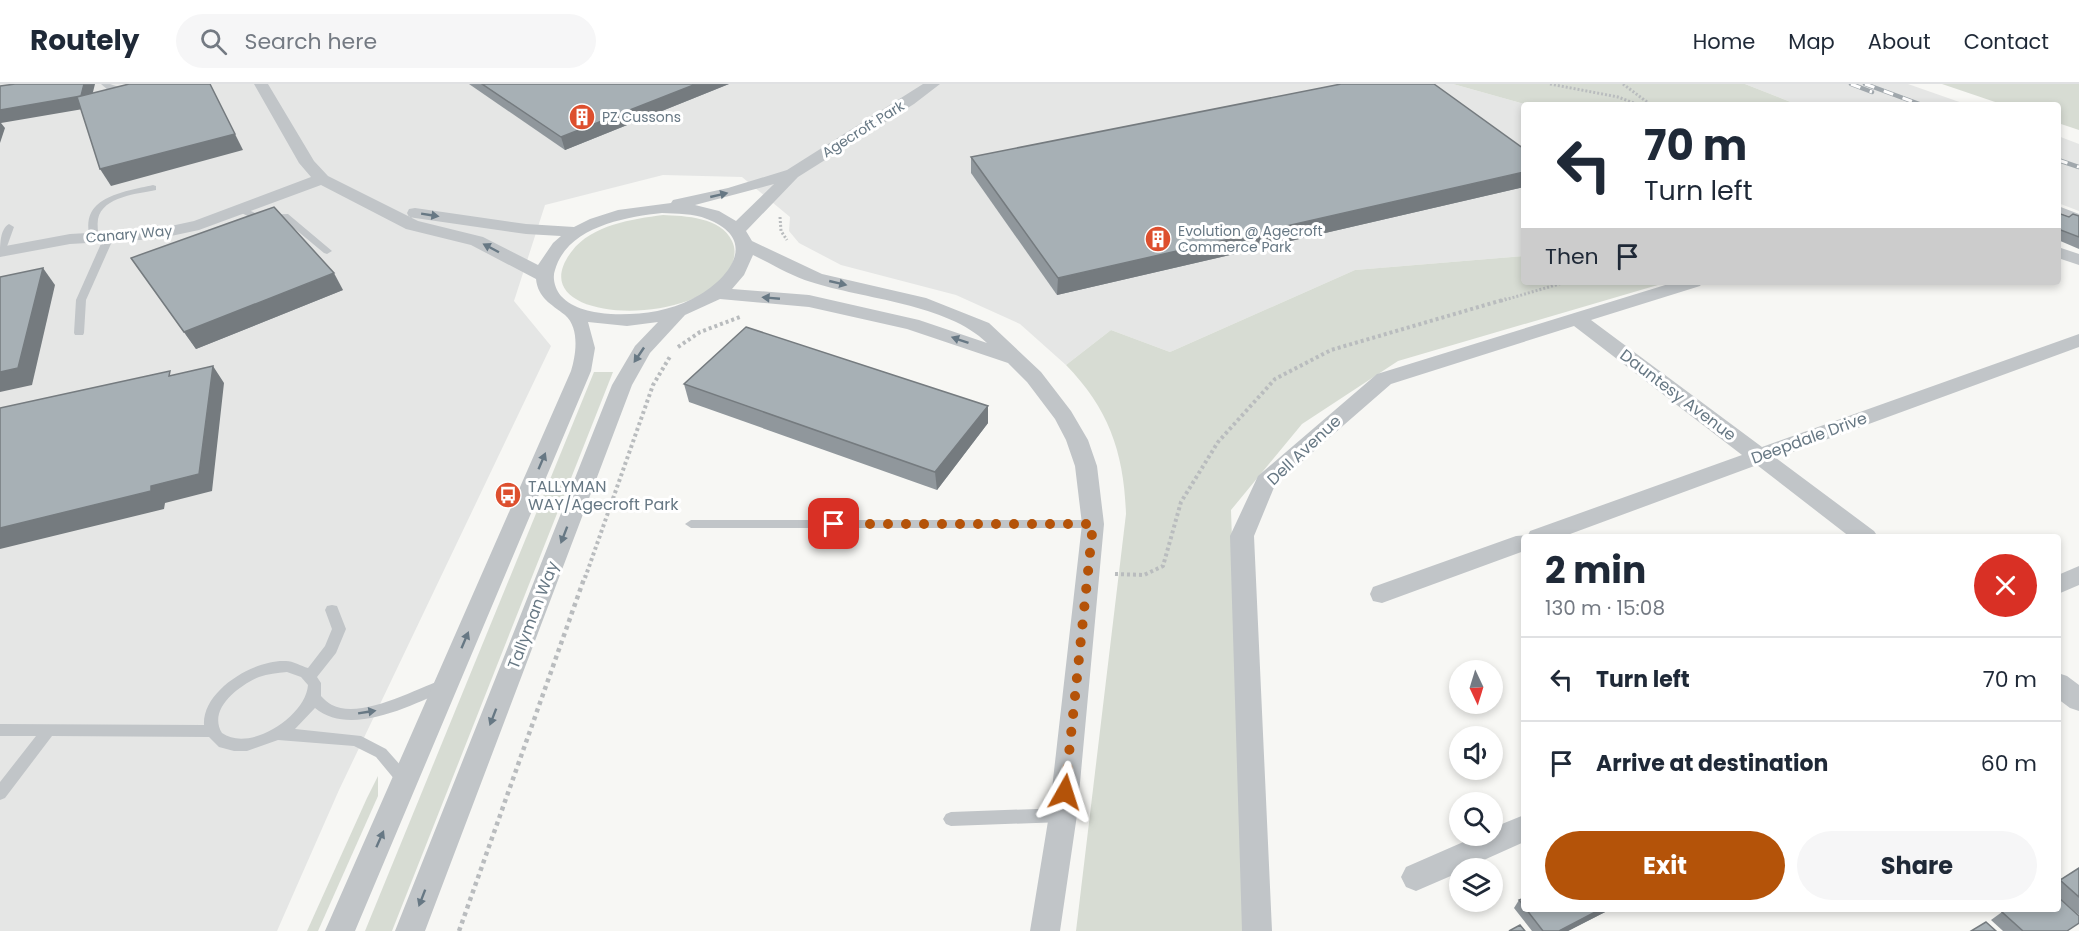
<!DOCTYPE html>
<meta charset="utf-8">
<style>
:root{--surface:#fff;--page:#f6f6f7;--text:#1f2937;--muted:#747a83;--line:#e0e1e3;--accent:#b45309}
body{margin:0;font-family:Poppins,sans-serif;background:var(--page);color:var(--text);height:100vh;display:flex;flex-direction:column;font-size:22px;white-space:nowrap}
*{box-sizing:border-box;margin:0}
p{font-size:20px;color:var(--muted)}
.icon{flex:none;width:33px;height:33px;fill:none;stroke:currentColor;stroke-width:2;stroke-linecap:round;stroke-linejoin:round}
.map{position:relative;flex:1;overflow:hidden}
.details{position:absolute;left:1521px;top:450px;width:540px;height:378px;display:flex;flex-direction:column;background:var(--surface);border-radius:6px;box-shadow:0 3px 9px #0003}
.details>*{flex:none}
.top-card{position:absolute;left:1521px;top:18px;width:540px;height:183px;border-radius:6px;box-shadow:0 3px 9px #0003;background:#fff;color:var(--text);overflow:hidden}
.needle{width:39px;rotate:176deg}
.tools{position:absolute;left:1449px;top:576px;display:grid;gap:12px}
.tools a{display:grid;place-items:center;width:54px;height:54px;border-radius:50%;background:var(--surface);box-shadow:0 3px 9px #0003;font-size:30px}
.pin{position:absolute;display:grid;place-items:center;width:51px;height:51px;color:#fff;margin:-26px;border-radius:12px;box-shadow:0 3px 9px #0006}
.me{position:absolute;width:66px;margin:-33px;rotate:6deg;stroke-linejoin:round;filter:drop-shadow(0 0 4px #0008)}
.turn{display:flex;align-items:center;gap:21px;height:126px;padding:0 24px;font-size:27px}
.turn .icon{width:78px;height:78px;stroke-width:2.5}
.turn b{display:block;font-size:42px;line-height:51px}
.then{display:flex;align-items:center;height:57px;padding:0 24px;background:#0003;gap:12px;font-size:22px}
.round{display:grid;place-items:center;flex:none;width:63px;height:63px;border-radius:32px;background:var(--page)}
.summary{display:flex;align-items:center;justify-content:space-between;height:102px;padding:0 24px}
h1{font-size:36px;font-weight:700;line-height:45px}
.action{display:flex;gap:12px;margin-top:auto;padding:12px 24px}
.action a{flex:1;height:69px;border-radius:36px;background:var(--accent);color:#fff;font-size:24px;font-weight:700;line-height:69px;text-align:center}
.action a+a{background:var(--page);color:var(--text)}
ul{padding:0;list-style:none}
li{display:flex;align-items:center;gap:18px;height:84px;padding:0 24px;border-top:2px solid var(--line)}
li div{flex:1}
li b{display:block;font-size:22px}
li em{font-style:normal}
header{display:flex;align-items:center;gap:36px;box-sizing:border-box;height:84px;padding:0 30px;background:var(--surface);border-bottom:2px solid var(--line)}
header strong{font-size:28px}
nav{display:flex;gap:33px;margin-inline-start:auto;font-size:21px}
.search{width:420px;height:54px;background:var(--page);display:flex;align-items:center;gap:15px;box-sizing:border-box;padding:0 21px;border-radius:33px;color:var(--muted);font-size:22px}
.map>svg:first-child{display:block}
</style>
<header>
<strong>Routely</strong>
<div class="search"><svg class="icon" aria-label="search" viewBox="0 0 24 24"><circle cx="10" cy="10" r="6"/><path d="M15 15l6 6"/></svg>Search here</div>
<nav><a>Home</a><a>Map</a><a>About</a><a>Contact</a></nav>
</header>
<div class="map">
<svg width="2079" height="847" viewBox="0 0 2079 847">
<rect width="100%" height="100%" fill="#f7f7f4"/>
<g fill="#e5e6e5">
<polygon points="0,0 1453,0 1528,21 1524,21 1524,172 1355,186 1170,268 1111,246 1066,281 1020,240 956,211 841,181 799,159 789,147 790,133 742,93 663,91 545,121 514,217 551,262 339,706 277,847 0,847"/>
<polygon points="1745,0 1908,0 1968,21 1798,21"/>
<polygon points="2058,52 2079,60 2079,127 2058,119"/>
</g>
<g fill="#d7dcd3">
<polygon points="1453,0 1745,0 1798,21 1528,21"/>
<polygon points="1942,0 2079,0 2079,46 2058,39 2058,21 2004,21"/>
<path d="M 663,131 C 685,132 721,133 732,157 C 737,167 734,177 729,187 C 694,246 516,239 572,167 C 592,141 632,135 663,131 Z"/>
<path d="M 1524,172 L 1524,198 L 1668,198 L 1398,277 L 1302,340 L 1231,426 L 1245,847 L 1076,847 L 1126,430 C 1124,369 1109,325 1066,281 L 1111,246 L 1170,268 L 1355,186 Z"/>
<polygon points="594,288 613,288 392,847 365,847"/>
<polygon points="378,692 378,712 318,847 307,847 367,714"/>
</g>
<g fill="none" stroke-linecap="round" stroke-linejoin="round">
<g stroke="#b9bcbe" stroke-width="3" stroke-dasharray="2 2" stroke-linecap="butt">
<polyline points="1550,0 1618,13 1639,21"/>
<polyline points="1623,0 1651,21"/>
<polyline points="780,133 781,147 787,156"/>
<polyline points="1501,217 1566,198"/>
</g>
<g stroke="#b9bcbe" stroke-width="4" stroke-dasharray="3 3" stroke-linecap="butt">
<polyline points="678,263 700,248 740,233"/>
<polyline points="1115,490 1144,491 1163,482 1181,418 1218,358 1275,295 1331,266 1506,215"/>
<polyline points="585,494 653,301 671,271"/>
</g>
<polyline stroke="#b9bcbe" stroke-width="4.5" stroke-dasharray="4 4" stroke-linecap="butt" points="459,847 585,492"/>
<g fill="#c1c5c8" fill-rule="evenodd">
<polygon points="101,0 110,0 131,7 127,9 108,6"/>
<path d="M 153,101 L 156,102 L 156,106 C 138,110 103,112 98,135 C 97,141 98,148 99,154 L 97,156 L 91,156 C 77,113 123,108 153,101 Z"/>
<polygon points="241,122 259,131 288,130 332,167 327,170 324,169 283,135 257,137 238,127 238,123"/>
<polygon points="2058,122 2079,130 2079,136 2058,128"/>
<path d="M 9,140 L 14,143 L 5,168 L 0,171 C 0,160 0,145 9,140 Z"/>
<polygon points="109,150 114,153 86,216 84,249 83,251 75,251 74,249 76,216 104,153"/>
<polygon points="691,436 1093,436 1099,440 1093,444 691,444 685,440"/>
<path d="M 332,521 L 337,522 L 346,545 L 336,569 L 317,593 L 321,599 L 321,612 C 324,615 328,619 332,621 C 361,636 418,604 446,594 L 451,596 L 453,600 L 451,604 C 414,620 351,654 315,624 L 295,645 L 361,652 L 386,665 L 410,692 L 412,697 L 410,702 L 405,704 L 400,702 L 376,673 L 354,662 L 278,656 L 247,667 L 234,667 L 219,663 L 209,653 L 52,652 L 5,714 L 0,716 L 0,698 L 36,652 L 0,652 L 0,640 L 204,641 C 202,606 255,575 286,577 C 293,577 301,582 308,584 L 325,562 L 332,545 L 325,526 L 327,522 ZM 287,588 L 301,593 L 308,601 C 306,632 250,669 222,649 C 207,625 240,601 259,593 C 268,590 277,589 287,588 Z"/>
<polygon points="1063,724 1068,726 1071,731 1068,736 1063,738 951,742 946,740 943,735 946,730 951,728"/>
</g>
<g fill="#c1c5c8" fill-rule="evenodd">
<path d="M 254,0 L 268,0 L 314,77 L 328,92 L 418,137 L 483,153 L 538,181 L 553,159 L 561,152 L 526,150 L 415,134 L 409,133 L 407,129 L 409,125 L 415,124 L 526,140 L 574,143 L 590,135 L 618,126 L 671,119 L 673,116 L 728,104 L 787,86 L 923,0 L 940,0 L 914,20 L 798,93 L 746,147 L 752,157 L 822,190 L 926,214 L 989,239 L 1041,288 L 1071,327 L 1088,356 L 1097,382 L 1104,440 L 1077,731 L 1060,847 L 1030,847 L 1049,731 L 1082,440 L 1075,382 L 1066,356 L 1055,335 L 1027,298 L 1008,279 L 907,245 L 809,223 L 720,215 L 685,231 L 650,269 L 632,301 L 425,847 L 395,847 L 612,301 L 635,262 L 658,238 L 627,242 L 588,238 L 595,264 L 591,287 L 355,847 L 325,847 L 571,287 C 576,271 580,244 565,231 C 551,220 538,214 536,195 L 471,161 L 406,145 L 321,101 L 199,146 L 157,155 L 70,160 L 0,173 L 0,163 L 70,150 L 157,145 L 194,137 L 311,93 L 299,79 ZM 774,100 L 736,137 L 719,127 L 695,121 ZM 662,129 C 677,130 693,129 707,135 C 762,156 727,198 692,215 C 667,228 639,231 611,230 C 594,229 573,225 561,212 C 555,205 552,194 555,186 C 567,143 625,133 662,129 ZM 753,171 C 772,180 791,192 811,198 C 863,215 948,220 987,259 L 919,236 L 809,211 L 732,205 L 744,191 Z"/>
<polygon points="2058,163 2079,170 2079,181 2058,174"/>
<polygon points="1675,198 1703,198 1700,202 1591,236 1762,363 2079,250 2079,263 1776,374 1874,447 1878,453 1850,453 1757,381 1562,453 1524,453 1524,467 1382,519 1373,517 1370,510 1373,503 1516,452 1528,451 1530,447 1742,371 1574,242 1391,300 1275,401 1254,452 1272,847 1242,847 1230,452 1258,392 1377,290"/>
<polygon points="2079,482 2079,501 2058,510 2058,491"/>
<polygon points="2058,589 2067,592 2079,601 2079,627 2070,624 2058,615"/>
<polygon points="1524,731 1524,758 1466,784 1460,784 1460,788 1416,807 1406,803 1401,793 1406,783 1477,752 1492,752 1492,744"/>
</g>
<defs>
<g id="rail">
<polyline points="1851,0 1872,8"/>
<polyline points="1865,0 1922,21"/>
<polyline points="2058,76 2079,83"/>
</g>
</defs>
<use href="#rail" stroke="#a0a7ac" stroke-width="4.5"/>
<use href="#rail" stroke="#fff" stroke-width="3" stroke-dasharray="10" stroke-linecap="butt"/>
</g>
<g fill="#90979c">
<polygon points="469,0 729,0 565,66"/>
<polygon points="1524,65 1524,103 1057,211 971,89 971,73"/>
<polygon points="2058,129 2069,133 2079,132 2079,165 2058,156"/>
<polygon points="131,174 343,206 196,265"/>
<polygon points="684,300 988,322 988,339 937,406 689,318"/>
<polygon points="2079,784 2079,831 2058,813 2058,797"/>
<polygon points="1524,814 1524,825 1611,825 1568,847 1532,847 1514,824 1519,816"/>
<polygon points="2002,828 2068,847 2003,847 1991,836"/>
</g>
<g fill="#757b7f">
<polygon points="84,0 95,0 89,24 1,39 5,44 0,59 0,26"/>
<polygon points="210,0 243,66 111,102 100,85"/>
<polygon points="696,0 729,0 565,66 561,53"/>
<polygon points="1524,88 1524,103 1057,211 1058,194"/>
<polygon points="43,184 55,201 32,301 0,308 0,288"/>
<polygon points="334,189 343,206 196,265 184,248"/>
<polygon points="213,282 224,299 212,407 165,419 164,425 0,465 0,444 151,402"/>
<polygon points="988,322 988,339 937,406 935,388"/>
<polygon points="1601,825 1611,825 1568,847 1559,847"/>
</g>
<g fill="#a7b0b5" stroke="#757b7f" stroke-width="1.5">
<polygon points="15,0 84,0 81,12 0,26 0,2"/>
<polygon points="129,0 210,0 235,50 100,85 77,13"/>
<polygon points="482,0 696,0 561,53"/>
<polygon points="1341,0 1434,0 1524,65 1524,88 1058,194 971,73"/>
<polygon points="274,123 334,189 184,248 131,174"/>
<polygon points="2058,129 2069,133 2073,130 2079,132 2079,153 2058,145"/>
<polygon points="43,184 18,284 0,288 0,193"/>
<polygon points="746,243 988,322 935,388 684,300"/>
<polygon points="213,282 199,390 151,402 151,407 0,444 0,324 170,287 169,292"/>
<polygon points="2079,784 2079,813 2060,796"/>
<polygon points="2058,813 2079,832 2079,839 2067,847 2023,847 2002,828 2007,825 2058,825"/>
<polygon points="1524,814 1524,822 1519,816"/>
<polygon points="1526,825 1601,825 1559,847 1543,847"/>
<polygon points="1986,838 1996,847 1971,847"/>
<polygon points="1520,841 1525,847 1509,847"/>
</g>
<defs><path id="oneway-solid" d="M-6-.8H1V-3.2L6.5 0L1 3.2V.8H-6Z" transform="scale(1.5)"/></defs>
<g fill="#677884">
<use href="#oneway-solid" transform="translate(719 111) rotate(-13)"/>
<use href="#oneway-solid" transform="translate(430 131) rotate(9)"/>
<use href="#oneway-solid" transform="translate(491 164) rotate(-152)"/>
<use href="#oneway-solid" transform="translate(838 199) rotate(13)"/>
<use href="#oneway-solid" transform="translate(771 214) rotate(-175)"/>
<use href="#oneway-solid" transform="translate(960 256) rotate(-161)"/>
<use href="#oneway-solid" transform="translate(639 271) rotate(124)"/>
<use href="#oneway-solid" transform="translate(542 377) rotate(-67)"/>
<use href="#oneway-solid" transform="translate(564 451) rotate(111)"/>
<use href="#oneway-solid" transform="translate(465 556) rotate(-67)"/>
<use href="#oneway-solid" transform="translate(367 628) rotate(-9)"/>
<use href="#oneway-solid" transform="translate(493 633) rotate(111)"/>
<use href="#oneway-solid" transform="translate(380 755) rotate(-66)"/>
<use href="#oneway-solid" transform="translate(422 814) rotate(111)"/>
</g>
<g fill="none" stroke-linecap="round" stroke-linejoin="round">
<polyline stroke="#b45309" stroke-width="10" stroke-dasharray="0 18" points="834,440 1093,440 1065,708"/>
</g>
<defs>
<symbol id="building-disc" viewBox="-11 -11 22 22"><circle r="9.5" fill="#dd4f2e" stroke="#fff"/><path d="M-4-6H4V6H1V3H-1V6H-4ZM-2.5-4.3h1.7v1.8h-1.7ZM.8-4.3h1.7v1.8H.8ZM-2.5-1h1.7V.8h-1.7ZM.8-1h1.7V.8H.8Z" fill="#fff"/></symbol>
<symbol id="bus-disc" viewBox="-11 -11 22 22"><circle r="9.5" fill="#dd4f2e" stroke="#fff"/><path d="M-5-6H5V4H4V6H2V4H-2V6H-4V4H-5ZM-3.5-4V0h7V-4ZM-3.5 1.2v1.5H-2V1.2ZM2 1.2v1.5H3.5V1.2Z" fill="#fff"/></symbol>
</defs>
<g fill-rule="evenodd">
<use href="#building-disc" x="567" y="18" width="30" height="30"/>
<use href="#building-disc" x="1143" y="140" width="30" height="30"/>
<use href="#bus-disc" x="493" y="396" width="30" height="30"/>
</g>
<g text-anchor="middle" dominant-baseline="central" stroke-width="6" stroke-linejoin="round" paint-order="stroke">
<g font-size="14" fill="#677884" stroke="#fff" text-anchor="start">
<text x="602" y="33">PZ Cussons</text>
<text x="1178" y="147">Evolution @ Agecroft<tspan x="1178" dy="16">Commerce Park</tspan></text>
</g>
<g font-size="14" fill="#677884" stroke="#fff">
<text transform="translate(863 45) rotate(-32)">Agecroft Park</text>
<text transform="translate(129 150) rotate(-5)">Canary Way</text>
</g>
<g font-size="16" fill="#677884" stroke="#fff">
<text transform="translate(1678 311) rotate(37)">Dauntesy Avenue</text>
<text transform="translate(1809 354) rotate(-20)">Deepdale Drive</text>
<text transform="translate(1304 366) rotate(-43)">Dell Avenue</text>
<text transform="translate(533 531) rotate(-69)">Tallyman Way</text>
</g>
<g font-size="16" fill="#677884" stroke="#fff" text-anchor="start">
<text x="528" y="402">TALLYMAN<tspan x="528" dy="18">WAY/Agecroft Park</tspan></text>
</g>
</g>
</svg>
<div class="tools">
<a><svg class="needle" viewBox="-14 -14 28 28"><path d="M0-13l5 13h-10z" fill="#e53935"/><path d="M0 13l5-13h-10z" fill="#747a83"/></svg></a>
<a><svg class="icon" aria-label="sound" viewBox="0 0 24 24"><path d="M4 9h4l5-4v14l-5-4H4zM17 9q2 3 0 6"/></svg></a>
<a><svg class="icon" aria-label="search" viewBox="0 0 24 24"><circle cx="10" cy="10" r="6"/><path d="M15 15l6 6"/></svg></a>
<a><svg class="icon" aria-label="layers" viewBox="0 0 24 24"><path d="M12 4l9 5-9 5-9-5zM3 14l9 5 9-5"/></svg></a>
</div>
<div class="pin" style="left:834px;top:440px;background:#d93025"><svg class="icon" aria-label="arrive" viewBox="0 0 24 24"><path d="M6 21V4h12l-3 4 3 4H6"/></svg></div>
<svg class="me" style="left:1065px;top:708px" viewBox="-20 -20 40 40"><path d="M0-17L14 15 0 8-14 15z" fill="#b45309" stroke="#fff" stroke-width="4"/></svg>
<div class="top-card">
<div class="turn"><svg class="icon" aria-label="left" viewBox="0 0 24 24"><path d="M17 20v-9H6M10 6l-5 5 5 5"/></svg><div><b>70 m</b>Turn left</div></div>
<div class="then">Then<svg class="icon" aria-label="arrive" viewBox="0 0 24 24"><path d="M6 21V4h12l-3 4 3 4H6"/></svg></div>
</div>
<section class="details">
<div class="summary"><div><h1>2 min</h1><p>130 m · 15:08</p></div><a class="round" style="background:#d93025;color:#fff"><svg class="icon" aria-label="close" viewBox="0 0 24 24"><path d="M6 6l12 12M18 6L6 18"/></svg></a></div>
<ul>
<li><svg class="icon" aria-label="left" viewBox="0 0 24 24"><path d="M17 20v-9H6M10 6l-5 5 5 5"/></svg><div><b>Turn left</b></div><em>70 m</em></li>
<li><svg class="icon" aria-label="arrive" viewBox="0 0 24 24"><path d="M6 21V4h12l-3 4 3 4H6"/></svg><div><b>Arrive at destination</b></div><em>60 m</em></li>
</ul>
<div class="action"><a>Exit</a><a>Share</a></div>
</section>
</div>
